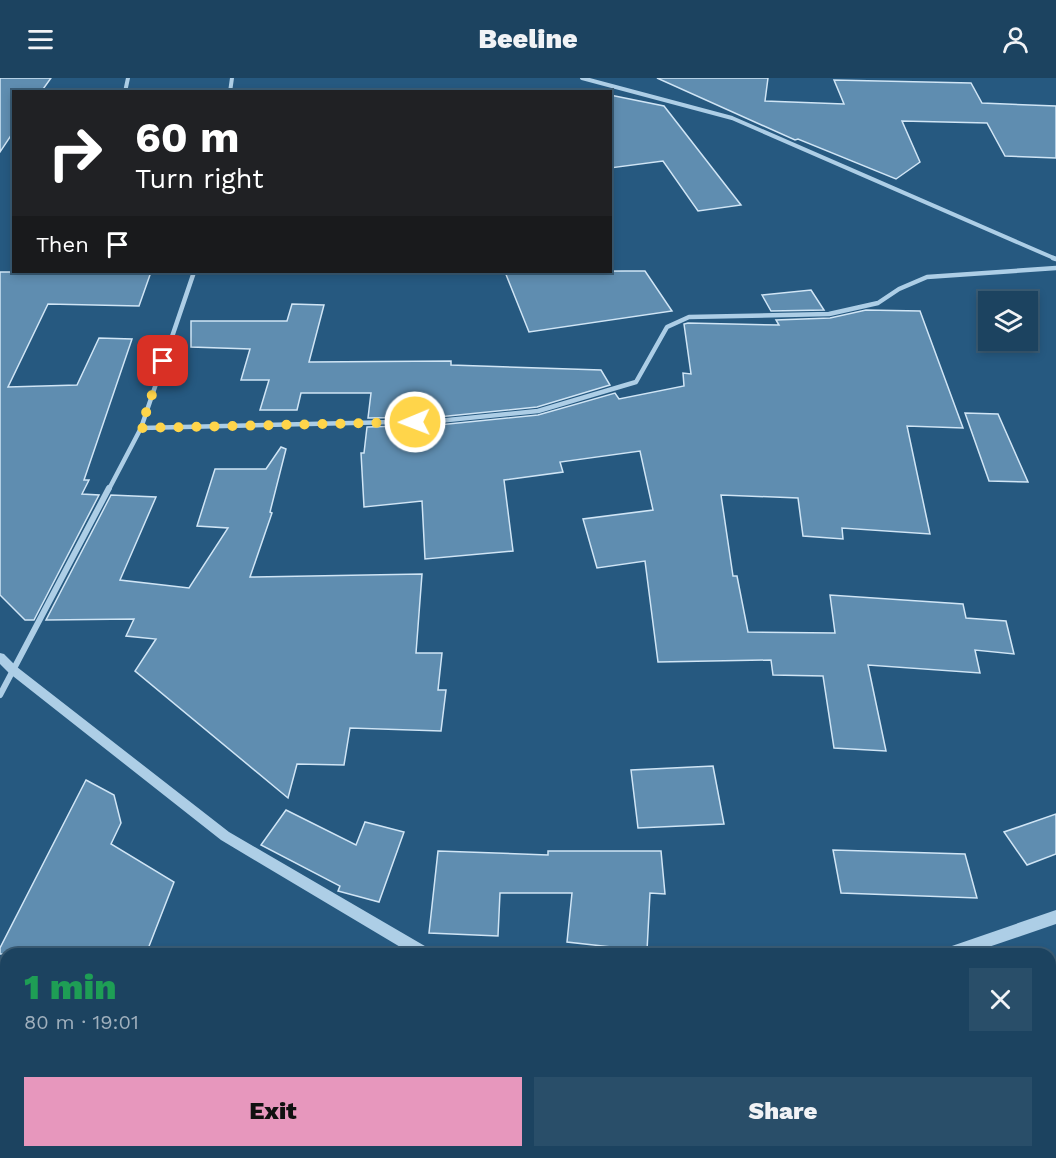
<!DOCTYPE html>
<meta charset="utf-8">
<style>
:root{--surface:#1c4360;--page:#294e69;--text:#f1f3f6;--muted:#a0b0bd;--line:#3a5c75;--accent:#e797bd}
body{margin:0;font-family:"Work Sans",sans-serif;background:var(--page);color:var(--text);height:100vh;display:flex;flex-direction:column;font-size:22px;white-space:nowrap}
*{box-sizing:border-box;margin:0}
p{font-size:20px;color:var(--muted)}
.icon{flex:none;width:33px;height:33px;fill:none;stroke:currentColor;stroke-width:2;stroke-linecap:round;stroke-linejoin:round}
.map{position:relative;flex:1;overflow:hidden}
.side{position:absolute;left:0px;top:870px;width:1056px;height:210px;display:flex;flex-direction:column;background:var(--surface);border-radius:18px 18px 0 0;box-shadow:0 3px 9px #0003,0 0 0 2px var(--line)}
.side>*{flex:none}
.top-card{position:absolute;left:12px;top:12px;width:600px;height:183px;border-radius:0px;box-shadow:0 3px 9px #0003,0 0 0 2px var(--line);background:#202124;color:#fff;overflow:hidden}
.fabs{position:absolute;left:978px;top:213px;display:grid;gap:12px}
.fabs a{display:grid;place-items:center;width:60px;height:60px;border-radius:0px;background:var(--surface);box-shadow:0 3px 9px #0003,0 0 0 2px var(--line);font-size:30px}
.pin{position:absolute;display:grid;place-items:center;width:51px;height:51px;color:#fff;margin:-26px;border-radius:12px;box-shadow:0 3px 9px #0006}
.me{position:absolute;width:66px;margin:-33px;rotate:269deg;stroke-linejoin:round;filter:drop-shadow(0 0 4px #0008)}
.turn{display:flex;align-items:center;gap:21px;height:126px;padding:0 24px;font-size:27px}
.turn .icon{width:78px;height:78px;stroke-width:2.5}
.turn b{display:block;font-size:42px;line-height:51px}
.then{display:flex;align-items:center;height:57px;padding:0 24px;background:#0003;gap:12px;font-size:22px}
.round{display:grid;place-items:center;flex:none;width:63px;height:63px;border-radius:0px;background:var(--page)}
.overview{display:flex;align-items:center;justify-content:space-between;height:102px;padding:0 24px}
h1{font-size:36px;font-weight:800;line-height:45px;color:#1e9e55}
.action{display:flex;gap:12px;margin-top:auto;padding:12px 24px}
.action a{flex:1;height:69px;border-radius:0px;background:var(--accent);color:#111;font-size:24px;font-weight:800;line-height:69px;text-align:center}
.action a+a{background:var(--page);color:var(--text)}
header{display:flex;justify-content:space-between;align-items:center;height:78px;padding:0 24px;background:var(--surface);font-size:27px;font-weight:800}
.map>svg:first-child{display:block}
</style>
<header><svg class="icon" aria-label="menu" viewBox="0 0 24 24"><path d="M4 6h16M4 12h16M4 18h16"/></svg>Beeline<svg class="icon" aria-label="person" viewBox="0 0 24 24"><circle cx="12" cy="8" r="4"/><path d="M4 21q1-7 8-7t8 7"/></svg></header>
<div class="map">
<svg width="1056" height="1080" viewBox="0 0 1056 1080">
<rect width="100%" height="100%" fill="#265980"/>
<g fill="#5f8db0" stroke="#d0e5f5" stroke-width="1.5">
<polygon points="0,0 51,0 41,14 14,14 14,53 0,74"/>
<polygon points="657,0 768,0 765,23 844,26 834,2 971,5 982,25 1056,28 1056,80 1005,78 987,45 902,43 920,84 896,101 798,61 795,62"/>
<polygon points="610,17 664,28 741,127 698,133 663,83 610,90"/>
<polygon points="625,193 645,193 672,233 529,254 505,194"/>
<polygon points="0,194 151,194 139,228 48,226 8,309 77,307 99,260 132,261 84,402 89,402 82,416 99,417 34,542 25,542 0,517"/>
<polygon points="811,212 824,232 771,233 762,217"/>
<polygon points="292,226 324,227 309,284 451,283 451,287 601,292 610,307 537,329 438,339 368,340 371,315 301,315 297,332 260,332 269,302 241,302 250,271 191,269 191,243 287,243"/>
<polygon points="866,232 920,233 963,350 907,348 930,456 842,450 843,461 803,458 798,420 721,417 733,498 737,498 748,554 835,555 830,517 963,526 966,540 1006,543 1014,576 975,572 980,595 868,587 886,673 834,670 823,598 773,597 771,582 658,584 645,483 597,490 583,441 653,432 640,373 560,384 563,394 504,402 513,473 425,481 422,423 364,429 361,375 364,375 367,349 438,347 538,337 615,315 619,321 684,308 683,295 691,296 684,246 688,245 779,247 776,242 830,240"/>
<polygon points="965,335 998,336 1028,404 989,403"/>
<polygon points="281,369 286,371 270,434 272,435 250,499 422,496 416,575 442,575 438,612 446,612 441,653 350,650 344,687 297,686 288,720 135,593 156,561 126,558 134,541 46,542 111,417 156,419 120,502 189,510 228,450 197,448 215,391 266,391"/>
<polygon points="713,688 724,746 638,750 631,692"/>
<polygon points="86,702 114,717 121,745 111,766 174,804 146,876 0,876 0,870"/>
<polygon points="286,732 356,767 365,744 404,754 379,824 338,813 340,808 261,767"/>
<polygon points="1056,736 1056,776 1027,787 1004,754"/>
<polygon points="833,772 965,776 977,820 841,815"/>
<polygon points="438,773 548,777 548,773 661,773 665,816 650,815 647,873 567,864 572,815 500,815 498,858 429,855"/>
</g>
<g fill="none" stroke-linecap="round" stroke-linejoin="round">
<g stroke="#adcee6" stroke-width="4">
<polyline points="582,0 732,40 1056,181"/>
<polyline points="125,14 128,0"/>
<polyline points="230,14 232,0"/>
</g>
<g stroke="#adcee6" stroke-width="4.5">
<polyline points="1053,180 1056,181"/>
<polyline points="141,350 438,343 538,333 636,304 667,249 689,239 829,236 878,225 899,211 927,199 1056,190"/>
<polyline points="109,411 141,350 194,194"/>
</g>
<polyline stroke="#adcee6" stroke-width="6" points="0,617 109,410"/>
<g stroke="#adcee6" stroke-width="8">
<polyline points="824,1074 825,1080"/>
<polyline points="403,1080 417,1074"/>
</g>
<g fill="#adcee6" fill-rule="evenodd">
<polygon points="0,575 4,576 17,589 229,754 430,871 432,876 412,876 221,762 9,595 0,586"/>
<polygon points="1056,832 1056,846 968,876 942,876 944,871 949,869"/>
</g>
</g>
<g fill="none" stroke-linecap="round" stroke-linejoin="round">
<polyline stroke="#ffd54a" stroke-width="10" stroke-dasharray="0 18" points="163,283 141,350 415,344"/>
</g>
</svg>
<div class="fabs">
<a><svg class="icon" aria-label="layers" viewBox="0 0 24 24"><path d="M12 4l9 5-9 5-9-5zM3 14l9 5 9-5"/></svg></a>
</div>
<div class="pin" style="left:163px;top:283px;background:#d93025"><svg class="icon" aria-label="arrive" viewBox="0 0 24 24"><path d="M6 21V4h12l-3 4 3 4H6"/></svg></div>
<svg class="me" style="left:415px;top:344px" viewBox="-20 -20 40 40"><circle r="17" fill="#ffd54a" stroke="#fff" stroke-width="3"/><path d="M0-11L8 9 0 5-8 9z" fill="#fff"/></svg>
<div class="top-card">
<div class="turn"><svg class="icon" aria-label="right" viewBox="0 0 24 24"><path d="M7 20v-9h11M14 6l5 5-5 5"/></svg><div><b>60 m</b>Turn right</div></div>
<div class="then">Then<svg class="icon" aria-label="arrive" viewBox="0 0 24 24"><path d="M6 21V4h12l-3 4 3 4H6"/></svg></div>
</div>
<section class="side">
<div class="overview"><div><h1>1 min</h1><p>80 m · 19:01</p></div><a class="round"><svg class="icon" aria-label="close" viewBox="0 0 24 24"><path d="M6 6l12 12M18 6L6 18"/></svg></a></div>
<div class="action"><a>Exit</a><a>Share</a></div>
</section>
</div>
